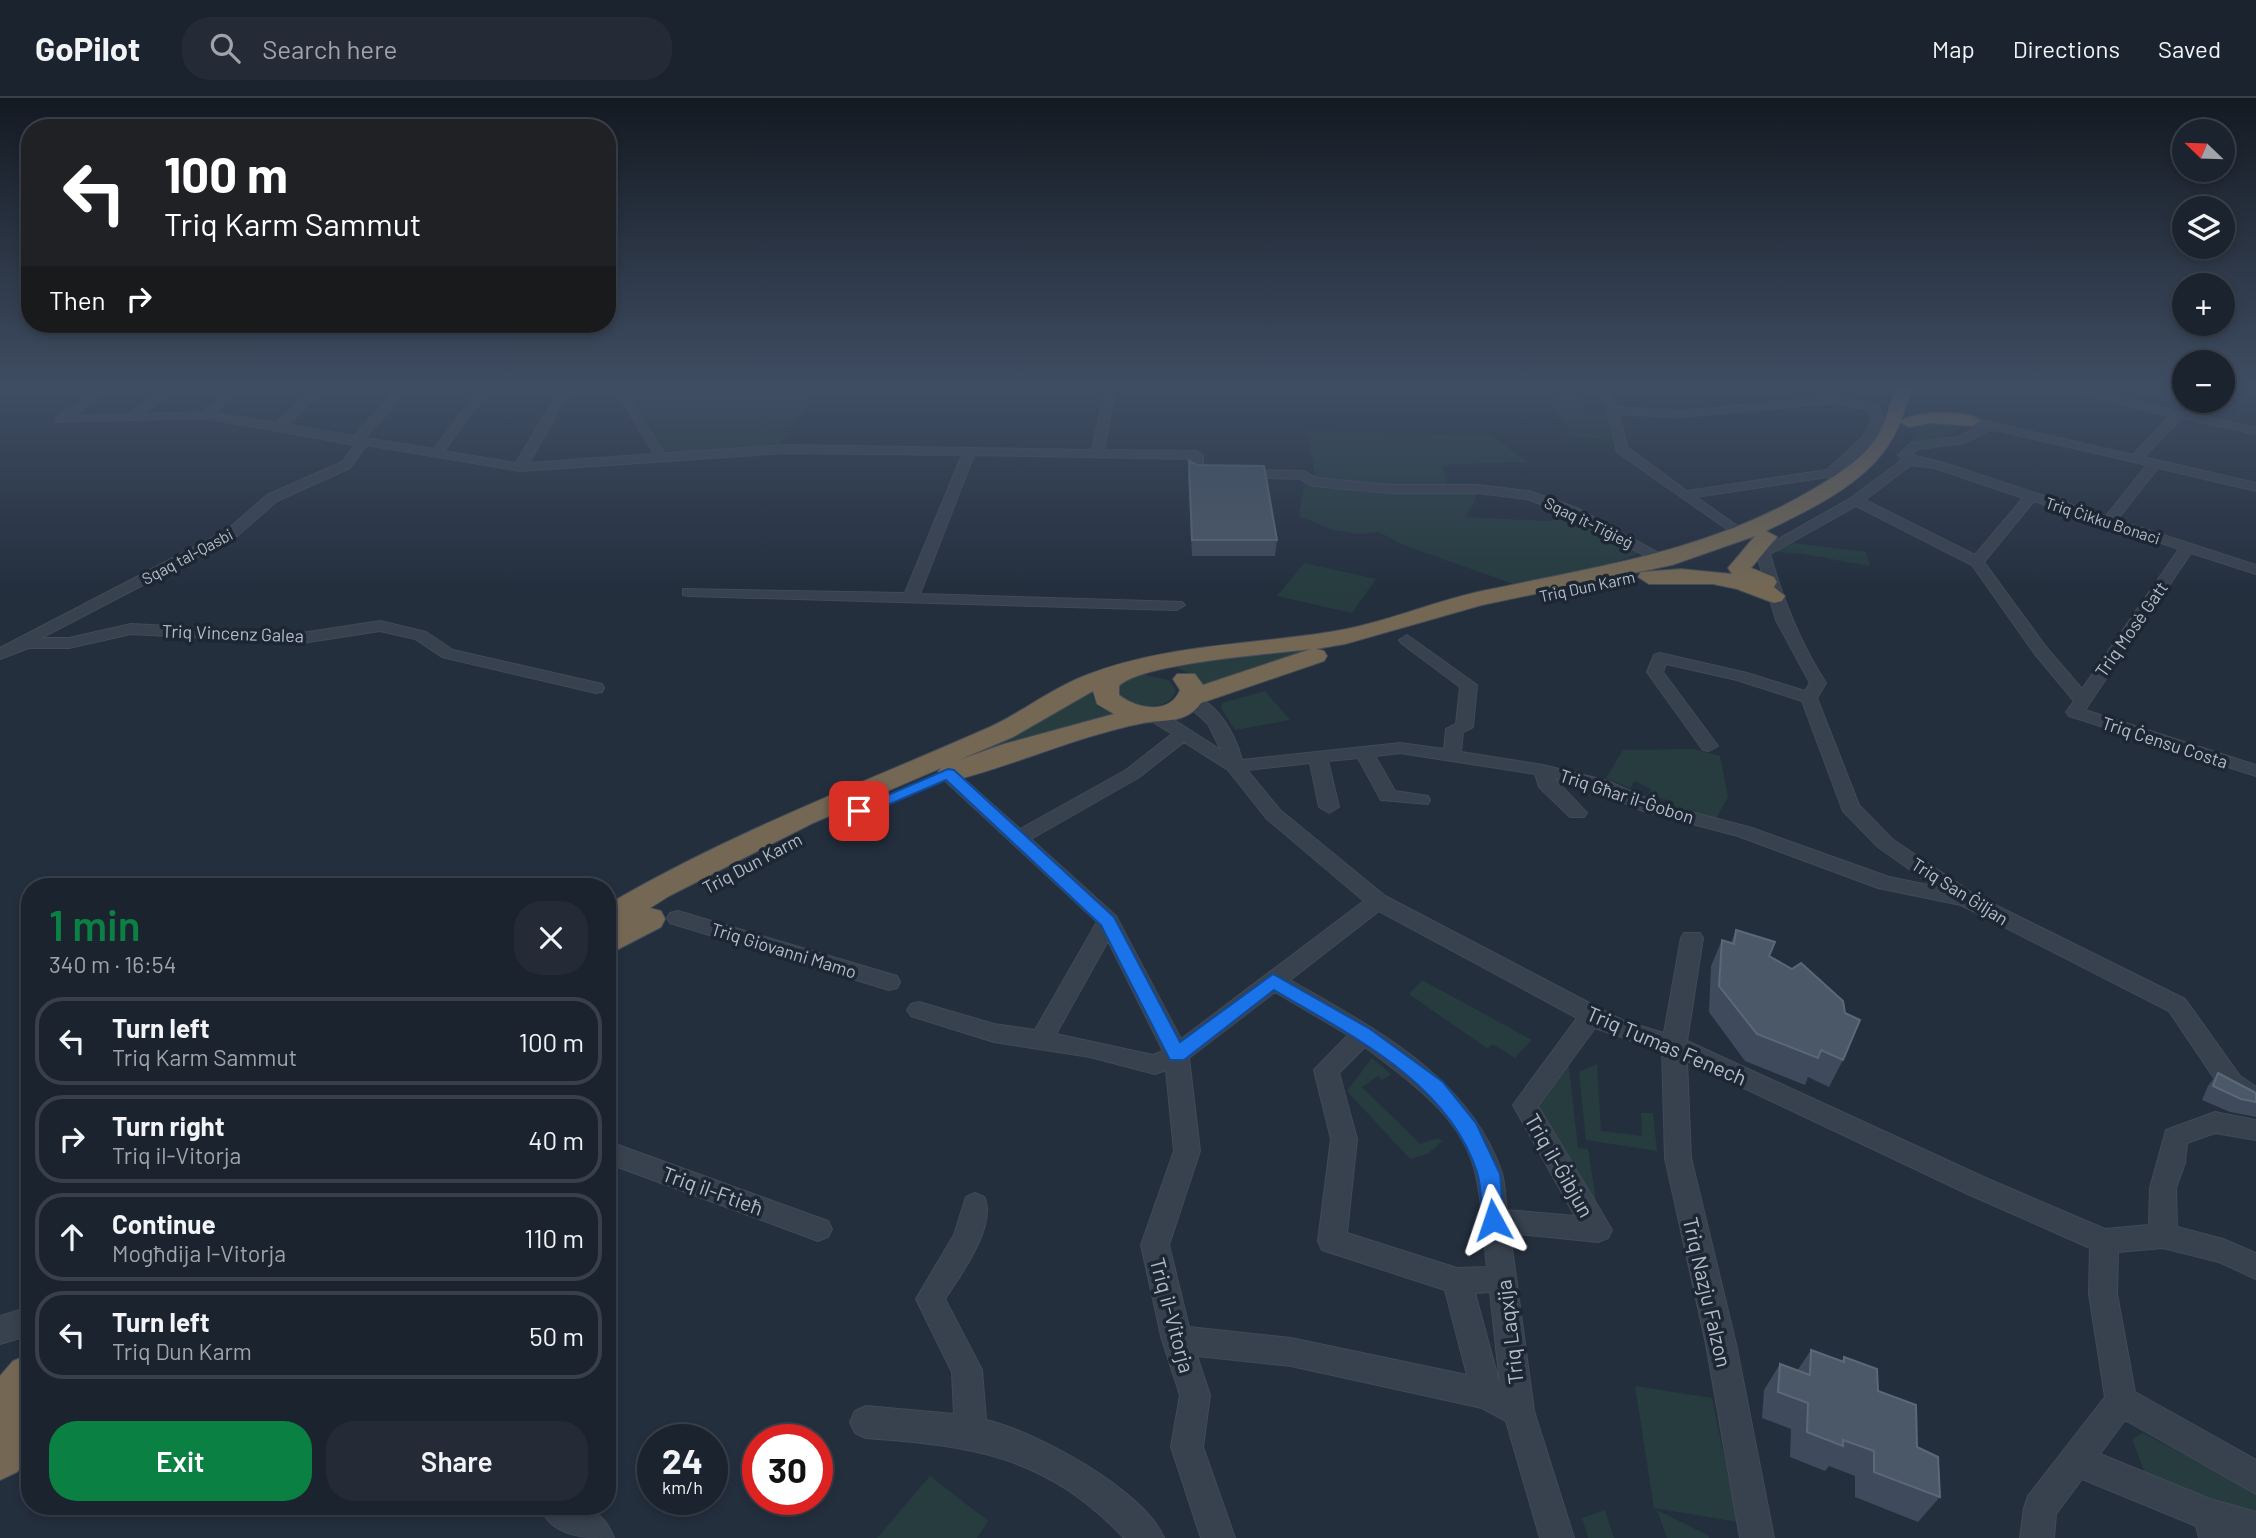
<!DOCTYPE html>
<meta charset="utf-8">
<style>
:root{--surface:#1b232e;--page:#242b36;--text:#f1f3f6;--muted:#a0a4aa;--line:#39404a;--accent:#0b8043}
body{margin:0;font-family:Barlow,sans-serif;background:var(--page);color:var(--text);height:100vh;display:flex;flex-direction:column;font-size:26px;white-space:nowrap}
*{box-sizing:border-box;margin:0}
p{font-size:23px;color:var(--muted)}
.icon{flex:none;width:38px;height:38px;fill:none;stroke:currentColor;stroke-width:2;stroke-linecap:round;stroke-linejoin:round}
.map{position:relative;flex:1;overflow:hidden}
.panel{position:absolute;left:21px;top:780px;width:595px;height:637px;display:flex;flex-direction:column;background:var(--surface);border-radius:28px;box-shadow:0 4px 10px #0003,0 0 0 2px var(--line)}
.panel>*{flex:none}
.hud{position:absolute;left:21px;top:21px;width:595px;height:214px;border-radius:28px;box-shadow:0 4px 10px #0003,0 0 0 2px var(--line);background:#202124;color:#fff;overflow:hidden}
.needle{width:46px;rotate:293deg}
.tools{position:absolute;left:2172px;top:21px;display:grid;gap:14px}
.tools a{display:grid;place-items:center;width:63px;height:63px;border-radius:50%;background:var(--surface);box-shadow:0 4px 10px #0003,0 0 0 2px var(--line);font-size:35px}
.speed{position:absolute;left:637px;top:1326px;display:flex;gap:14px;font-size:35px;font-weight:700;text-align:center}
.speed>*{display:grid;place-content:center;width:91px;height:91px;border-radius:50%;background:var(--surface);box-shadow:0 4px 10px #0003,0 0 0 2px var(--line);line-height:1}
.speed small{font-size:18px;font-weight:400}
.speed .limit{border:10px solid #d22;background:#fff;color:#111}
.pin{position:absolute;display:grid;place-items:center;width:60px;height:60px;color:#fff;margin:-30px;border-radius:14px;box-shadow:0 4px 10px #0006}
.me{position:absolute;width:77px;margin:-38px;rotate:355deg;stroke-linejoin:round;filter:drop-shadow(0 0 5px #0008)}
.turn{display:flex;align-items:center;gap:24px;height:147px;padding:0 28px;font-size:32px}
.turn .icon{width:91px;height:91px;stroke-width:2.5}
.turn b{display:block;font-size:49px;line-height:60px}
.then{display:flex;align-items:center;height:66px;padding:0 28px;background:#0003;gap:14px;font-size:26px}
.round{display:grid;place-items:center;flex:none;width:74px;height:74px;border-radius:28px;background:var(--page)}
.headline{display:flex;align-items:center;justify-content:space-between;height:119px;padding:0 28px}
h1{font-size:42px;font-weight:600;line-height:52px;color:var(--accent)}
.cta{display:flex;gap:14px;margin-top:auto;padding:14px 28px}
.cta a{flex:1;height:80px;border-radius:28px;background:var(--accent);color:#fff;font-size:28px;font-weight:600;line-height:80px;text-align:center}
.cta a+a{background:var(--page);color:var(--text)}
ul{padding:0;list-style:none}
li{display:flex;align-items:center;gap:21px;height:88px;margin:0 14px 10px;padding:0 14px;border:4px solid var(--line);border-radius:28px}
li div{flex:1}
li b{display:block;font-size:26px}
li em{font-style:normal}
header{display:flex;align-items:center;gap:42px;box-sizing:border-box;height:98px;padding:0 35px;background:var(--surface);border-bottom:2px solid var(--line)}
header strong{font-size:33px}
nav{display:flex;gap:38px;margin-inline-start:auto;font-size:24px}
.search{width:490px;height:63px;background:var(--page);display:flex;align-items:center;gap:18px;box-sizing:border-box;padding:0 24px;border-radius:28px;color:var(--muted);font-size:26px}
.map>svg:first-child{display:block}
</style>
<header>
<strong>GoPilot</strong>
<div class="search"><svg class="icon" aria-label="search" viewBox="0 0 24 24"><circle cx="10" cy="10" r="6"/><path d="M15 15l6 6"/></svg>Search here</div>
<nav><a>Map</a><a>Directions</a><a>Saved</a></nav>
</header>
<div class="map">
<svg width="2256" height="1440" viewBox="0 0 2256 1440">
<rect width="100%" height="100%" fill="#242f3e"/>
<g fill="#263c3f">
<polygon points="626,288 789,288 792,293 817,294 780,346 681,353 666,352"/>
<polygon points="1555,296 1575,296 1587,314 1607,315 1613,342 1570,339 1564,335 1570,334 1547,302 1557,302"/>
<polygon points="1923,324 1981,326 1977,329 1969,327 1943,337 1948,340 1908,348"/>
<polygon points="1308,333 1490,337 1528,364 1442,367 1450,393 1477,394 1475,403 1465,419 1547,423 1579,419 1642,454 1601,470 1516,487 1401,446 1379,434 1358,436 1333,432 1299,418 1305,384 1313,384 1315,379"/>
<path d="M 1793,445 L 1866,454 L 1870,468 C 1835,463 1806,454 1771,454 Z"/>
<polygon points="1304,465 1376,481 1352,515 1277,498"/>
<polygon points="1346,543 1200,589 1192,577 1174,568"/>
<path d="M 1141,576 L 1169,582 L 1176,593 C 1166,617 1137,606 1119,600 L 1117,585 Z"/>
<polygon points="1090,592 1097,608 1116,617 980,653"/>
<polygon points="1265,593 1290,622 1235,632 1221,610 1222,605"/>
<polygon points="1693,651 1720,658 1728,699 1715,723 1672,712 1667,702 1649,696 1651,691 1635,683 1630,690 1606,680 1623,652"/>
<polygon points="1422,882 1532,942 1515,960 1492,946 1488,951 1409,896"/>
<polygon points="1372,960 1391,976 1382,982 1378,978 1362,989 1420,1046 1438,1040 1442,1043 1429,1055 1410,1061 1347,993"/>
<polygon points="1568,960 1578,1050 1588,1051 1598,1115 1531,1008"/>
<polygon points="1597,966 1601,1033 1642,1038 1641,1015 1653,1015 1657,1053 1586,1042 1579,974"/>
<polygon points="1635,1288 1712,1300 1738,1424 1654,1410"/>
<polygon points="2143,1335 2256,1395 2256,1423 2145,1375 2132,1341"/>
<polygon points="930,1378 988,1423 977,1440 877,1440"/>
<polygon points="1605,1412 1614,1440 1588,1440 1582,1420"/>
<polygon points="1657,1412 1709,1438 1709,1440 1667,1440"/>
</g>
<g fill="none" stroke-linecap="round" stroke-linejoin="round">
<defs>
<g id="minor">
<polygon points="27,288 39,288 47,296 38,298"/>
<path d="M 102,288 L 114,288 L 73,318 L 129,316 L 167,288 L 179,288 L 143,316 L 202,314 L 235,288 L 247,288 L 214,315 L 276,325 L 317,288 L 328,288 L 287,327 L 354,338 L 400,288 L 411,288 L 365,340 L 434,351 L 481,288 L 492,288 L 444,353 L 516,365 L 562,288 L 572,288 L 571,291 L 623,288 L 665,355 L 785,347 L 1092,352 L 1106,288 L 1116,288 L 1104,352 L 1197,353 L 1203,357 L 1203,371 L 1218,375 L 1212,379 L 1193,378 L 1191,361 L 974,357 L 920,496 L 1182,504 L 1185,507 L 1177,512 L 688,498 L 683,497 L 683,491 L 905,495 L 962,357 L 785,355 L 520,373 L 367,347 L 350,370 L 277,403 L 237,438 L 41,540 L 69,540 L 131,526 L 302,535 L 380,523 L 426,534 L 453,552 L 602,586 L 604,590 L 602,594 L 596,595 L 442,559 L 415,541 L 380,533 L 302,545 L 131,536 L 69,550 L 29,550 L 0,561 L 0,550 L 227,432 L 267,397 L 342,364 L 355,347 L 205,320 L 56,324 L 57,319 ZM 617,294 L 654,356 L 529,365 L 567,298 Z"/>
<path d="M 1593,288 L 1603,288 L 1617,309 L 1679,313 L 1833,299 L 1878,307 L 1884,322 L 1871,345 L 1835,378 L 1696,399 L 1746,434 L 1746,440 L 1741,441 L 1617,354 L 1607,312 ZM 1833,305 L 1869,312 L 1872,322 L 1862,340 L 1827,372 L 1687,393 L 1627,349 L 1619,316 L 1679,319 Z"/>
<path d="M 2045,288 L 2065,288 L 2256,330 L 2256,336 L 2181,320 L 2144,359 L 2256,385 L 2256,393 L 2158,370 L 2117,422 L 2256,467 L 2256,476 L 2191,455 L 2085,612 L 2256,667 L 2256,678 L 2069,618 L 2066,614 L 2074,603 L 2034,555 L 1972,467 L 1856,408 L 1770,456 C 1783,502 1800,545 1826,585 L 1817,600 L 1859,707 L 1892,741 L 1975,797 L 2185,901 L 2240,978 L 2256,989 L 2256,1012 L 2222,992 L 2169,913 L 1961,807 L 1878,790 L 1738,738 L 1643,713 L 1594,691 L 1554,680 L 1587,715 L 1584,719 L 1570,719 L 1539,689 L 1535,676 L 1400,655 L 1375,658 L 1395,693 L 1428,698 L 1430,702 L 1428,706 L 1381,702 L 1358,660 L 1328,663 L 1339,709 L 1329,715 L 1319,709 L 1310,665 L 1247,672 L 1280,712 L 1385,798 L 1624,923 L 1664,935 L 1681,840 L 1684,835 L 1700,835 L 1703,840 L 1687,943 L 1988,1081 L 2105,1131 L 2149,1127 L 2150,1090 L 2166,1032 L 2215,1014 L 2256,1022 L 2256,1042 L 2215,1035 L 2187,1045 L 2185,1065 L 2176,1090 L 2177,1129 L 2223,1141 L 2256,1155 L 2256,1181 L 2219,1164 L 2163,1150 L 2118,1154 L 2117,1196 L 2135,1294 L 2256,1362 L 2256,1396 L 2125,1322 L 2100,1356 L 2210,1401 L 2256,1414 L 2256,1440 L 2199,1440 L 2196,1428 L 2082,1381 L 2056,1416 L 2054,1440 L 2020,1440 L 2024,1410 L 2028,1398 L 2105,1299 L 2089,1196 L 2090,1150 L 1970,1097 L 1687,963 L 1691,1060 L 1736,1246 L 1774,1440 L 1740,1440 L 1706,1246 L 1665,1060 L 1662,953 L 1595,930 L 1538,1008 L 1612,1132 L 1608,1140 L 1598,1144 L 1510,1135 L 1534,1313 L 1574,1440 L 1540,1440 L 1506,1323 L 1482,1310 L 1291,1268 L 1197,1258 L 1210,1297 L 1203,1349 L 1235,1440 L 1201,1440 L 1171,1349 L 1180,1297 L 1162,1242 L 1141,1147 L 1174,1053 L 1166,972 L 1155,976 L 1090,959 L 994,944 L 911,918 L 907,912 L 911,906 L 919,904 L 994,926 L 1035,932 L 1097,824 L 942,680 L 939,676 L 942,672 L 954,672 L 1020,731 L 1126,672 L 1172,636 L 1148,621 L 1145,617 L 1148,613 L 1160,613 L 1221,652 L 1208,626 L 1182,602 L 1190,597 C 1218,604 1235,636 1242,662 L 1400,645 L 1444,651 L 1446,631 L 1456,626 L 1460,589 L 1401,545 L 1399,542 L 1407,537 L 1477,587 L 1473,629 L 1463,634 L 1461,654 L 1543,667 L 1608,683 L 1657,705 L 1752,730 L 1889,779 L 1933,788 L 1878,749 L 1843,713 L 1802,603 L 1737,582 L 1666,566 L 1663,574 L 1718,648 L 1709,653 L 1703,652 L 1647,574 L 1654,557 L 1660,555 L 1747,575 L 1805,593 L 1810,585 L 1776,522 L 1756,454 L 1851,400 L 1902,362 L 1898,357 L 1911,345 L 1958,339 L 1979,328 L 1968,325 L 1968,321 L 1972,320 L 2133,357 L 2170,318 ZM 1991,331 L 2147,367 L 2106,418 L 1941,364 L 1911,357 L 1919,351 L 1965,345 ZM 1911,367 L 1935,370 L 2023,400 L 1975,457 L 1865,402 ZM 2034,403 L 2179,451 L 2082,591 L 2046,549 L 1984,464 ZM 1184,644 L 1228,672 L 1266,720 L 1364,803 L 1181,941 L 1116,818 L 1031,741 L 1138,680 ZM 1379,813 L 1577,920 L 1513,1007 L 1575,1118 L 1507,1112 C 1505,1100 1505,1086 1502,1075 C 1469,978 1373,930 1290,882 ZM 1108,843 L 1163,953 L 1153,957 L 1056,936 ZM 1275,894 L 1348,937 L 1314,972 L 1331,1041 L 1318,1143 L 1322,1152 L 1445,1192 L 1467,1277 L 1291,1240 L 1189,1229 L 1169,1147 L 1200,1053 L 1189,960 ZM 1365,949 C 1409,983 1464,1019 1476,1078 C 1483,1108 1483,1138 1487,1169 L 1457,1170 L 1347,1135 L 1357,1041 L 1339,975 ZM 1490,1194 L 1500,1287 L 1475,1195 Z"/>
<polygon points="2243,288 2256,288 2256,293 2244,290"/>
<polygon points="1242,372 1303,373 1317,380 1390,387 1477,387 1529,393 1577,410 1671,462 1664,466 1659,465 1567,416 1527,401 1477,395 1390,395 1314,388 1300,381 1238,379 1238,373"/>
<polygon points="678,813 897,878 900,884 897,890 889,892 670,825 667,820 670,815"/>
<polygon points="607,1043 828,1123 832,1131 828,1139 818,1143 607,1065"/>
<path d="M 975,1095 L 984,1099 C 998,1126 960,1178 945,1201 L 982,1272 L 986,1322 C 1035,1333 1144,1392 1164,1440 L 1124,1440 C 1045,1357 973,1348 866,1340 L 855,1335 L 850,1324 L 855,1313 L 866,1308 L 954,1316 L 952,1274 L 916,1201 L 954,1137 L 966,1099 Z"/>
<polygon points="30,1209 30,1237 0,1246 0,1218"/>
<path d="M 540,1409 C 575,1409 599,1401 614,1440 C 586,1440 551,1439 540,1409 Z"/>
</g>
<g id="highway">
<path d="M 1897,288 L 1913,288 L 1901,323 C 1913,313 1970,311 1981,323 L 1972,328 L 1930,325 L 1909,329 L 1900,324 C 1880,380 1816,408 1766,433 L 1777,439 L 1751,470 L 1774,479 L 1777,484 L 1774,489 L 1785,498 L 1782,503 L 1774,505 L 1737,491 L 1713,486 L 1649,486 L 1638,479 L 1641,474 L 1681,471 L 1732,476 L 1728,470 L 1755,438 L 1672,467 L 1482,507 L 1345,546 L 1316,551 L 1324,553 L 1327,558 L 1324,563 L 1201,605 C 1186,626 1165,621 1143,625 C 1078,638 1015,667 952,683 L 942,680 L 938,674 L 941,670 L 813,725 L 669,798 L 650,810 L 661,813 L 665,821 L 661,829 L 607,857 L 607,807 C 729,735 861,686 990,629 C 1022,614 1051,591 1084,578 C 1162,547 1249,547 1330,534 C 1382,526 1431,504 1482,493 C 1599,468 1711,453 1815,390 C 1837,377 1860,363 1876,341 C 1886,327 1890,304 1897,288 ZM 1311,551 L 1203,587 L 1195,576 L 1177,576 L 1173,581 L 1180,592 C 1170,617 1137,611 1119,597 L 1119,588 C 1141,565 1274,556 1311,551 ZM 1093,593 L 1097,606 L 1114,616 L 1004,646 L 959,662 L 1013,639 Z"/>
<polygon points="30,1256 30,1359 17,1374 0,1382 0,1278 13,1263"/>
</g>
</defs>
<use href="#minor" stroke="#414a57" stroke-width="2"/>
<use href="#highway" stroke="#434c59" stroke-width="2"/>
<use href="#minor" fill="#38414e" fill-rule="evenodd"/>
<use href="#highway" fill="#746855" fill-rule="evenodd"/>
</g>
<g fill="#3f4b5c">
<polygon points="1189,363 1277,442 1275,458 1192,458 1188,378"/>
<polygon points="1736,832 1769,858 1843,962 1829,989 1808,979 1805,987 1745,963 1709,914 1711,868 1722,842 1731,845"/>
<polygon points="2218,975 2256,995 2256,1019 2230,1014 2202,1002 2208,988"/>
<polygon points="1811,1252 1841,1263 1844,1259 1878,1293 1917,1349 1940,1399 1918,1424 1855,1399 1855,1378 1829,1368 1825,1373 1790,1359 1791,1331 1762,1320 1764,1292 1780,1266 1797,1273"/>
</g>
<g fill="#4b5868" stroke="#5c6777" stroke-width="2">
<polygon points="1189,363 1197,367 1264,368 1277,442 1192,442"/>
<polygon points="1736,832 1775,844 1769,858 1792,871 1801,865 1843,903 1845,915 1860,922 1843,962 1821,952 1818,960 1757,936 1719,888 1722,842 1734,846"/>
<polygon points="2218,975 2256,995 2256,1004 2241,1001 2213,988"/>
<polygon points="1811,1252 1844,1264 1844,1259 1877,1271 1878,1293 1916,1307 1917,1349 1938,1359 1940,1399 1874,1374 1874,1353 1843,1342 1843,1348 1807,1334 1808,1305 1778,1294 1780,1266 1810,1277"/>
</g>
<linearGradient id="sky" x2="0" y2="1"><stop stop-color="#141a22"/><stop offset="0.59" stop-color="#3f4d63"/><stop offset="1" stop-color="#3f4d63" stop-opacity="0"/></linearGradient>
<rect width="2256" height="490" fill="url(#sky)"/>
<path fill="#1a73e8" stroke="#114b97" stroke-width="2" d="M 948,671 L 954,672 L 1114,819 L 1180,944 L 1273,876 L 1370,931 L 1443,984 L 1476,1025 L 1500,1076 L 1504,1122 L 1501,1129 L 1493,1132 L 1485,1129 L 1482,1122 C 1481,1107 1482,1089 1477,1074 C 1448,984 1350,937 1274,892 L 1184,962 L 1170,962 L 1101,827 L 946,682 L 864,717 L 859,718 L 851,713 Z"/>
<g text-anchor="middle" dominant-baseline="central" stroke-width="7" stroke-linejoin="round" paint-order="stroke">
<g font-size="16" fill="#b4bcc9" stroke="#1d2633">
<text transform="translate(2103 422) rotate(18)">Triq Ċikku Bonaci</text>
<text transform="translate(1589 424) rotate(26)">Sqaq it-Tiġieġ</text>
<text transform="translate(187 458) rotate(-28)">Sqaq tal-Qasbi</text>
<text transform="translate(1587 488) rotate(-12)">Triq Dun Karm</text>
</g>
<g font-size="18" fill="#b4bcc9" stroke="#1d2633">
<text transform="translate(2131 531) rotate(-55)">Triq Mosè Gatt</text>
<text transform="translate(233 535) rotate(2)">Triq Vincenz Galea</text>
<text transform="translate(2165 644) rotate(18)">Triq Ċensu Costa</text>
<text transform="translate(1627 698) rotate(18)">Triq Għar il-Ġobon</text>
<text transform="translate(752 765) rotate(-28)">Triq Dun Karm</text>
<text transform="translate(1960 793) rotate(32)">Triq San Ġiljan</text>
<text transform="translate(784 852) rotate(17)">Triq Giovanni Mamo</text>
</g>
<g font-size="21" fill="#b4bcc9" stroke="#1d2633">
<text transform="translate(1667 947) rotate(23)">Triq Tumas Fenech</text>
<text transform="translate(1560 1067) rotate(60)">Triq il-Ġibjun</text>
<text transform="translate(713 1092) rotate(20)">Triq il-Ftieħ</text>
<text transform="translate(1708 1194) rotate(77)">Triq Nazju Falzon</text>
<text transform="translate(1173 1217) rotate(75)">Triq il-Vitorja</text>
<text transform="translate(1509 1234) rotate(-97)">Triq Laqxija</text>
</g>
</g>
</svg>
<div class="tools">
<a><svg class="needle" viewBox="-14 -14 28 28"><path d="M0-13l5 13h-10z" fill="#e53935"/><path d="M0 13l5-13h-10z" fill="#a0a4aa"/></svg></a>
<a><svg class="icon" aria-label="layers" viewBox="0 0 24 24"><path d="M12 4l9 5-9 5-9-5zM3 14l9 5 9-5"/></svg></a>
<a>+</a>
<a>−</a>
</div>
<div class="speed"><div>24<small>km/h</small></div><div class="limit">30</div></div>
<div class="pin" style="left:859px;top:713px;background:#d93025"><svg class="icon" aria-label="arrive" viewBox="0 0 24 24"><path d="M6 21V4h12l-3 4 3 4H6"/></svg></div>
<svg class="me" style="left:1493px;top:1122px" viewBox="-20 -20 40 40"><path d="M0-17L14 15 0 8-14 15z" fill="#1a73e8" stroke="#fff" stroke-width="4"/></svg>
<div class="hud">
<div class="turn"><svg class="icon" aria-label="left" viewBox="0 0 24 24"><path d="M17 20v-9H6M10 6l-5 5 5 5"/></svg><div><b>100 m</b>Triq Karm Sammut</div></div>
<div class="then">Then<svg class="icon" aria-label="right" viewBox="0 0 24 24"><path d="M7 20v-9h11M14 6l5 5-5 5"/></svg></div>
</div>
<section class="panel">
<div class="headline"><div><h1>1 min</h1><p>340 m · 16:54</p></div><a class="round"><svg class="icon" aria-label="close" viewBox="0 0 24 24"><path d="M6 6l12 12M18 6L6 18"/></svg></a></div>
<ul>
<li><svg class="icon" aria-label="left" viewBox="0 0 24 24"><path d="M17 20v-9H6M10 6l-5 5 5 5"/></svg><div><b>Turn left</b><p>Triq Karm Sammut</p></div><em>100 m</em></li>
<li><svg class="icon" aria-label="right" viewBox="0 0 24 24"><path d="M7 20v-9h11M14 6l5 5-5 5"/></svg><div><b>Turn right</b><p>Triq il-Vitorja</p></div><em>40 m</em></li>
<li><svg class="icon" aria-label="ahead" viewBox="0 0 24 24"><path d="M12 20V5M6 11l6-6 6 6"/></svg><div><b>Continue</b><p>Mogħdija l-Vitorja</p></div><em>110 m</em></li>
<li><svg class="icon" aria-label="left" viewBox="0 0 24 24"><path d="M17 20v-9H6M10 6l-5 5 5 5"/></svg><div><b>Turn left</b><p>Triq Dun Karm</p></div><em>50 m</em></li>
</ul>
<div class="cta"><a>Exit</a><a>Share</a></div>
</section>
</div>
